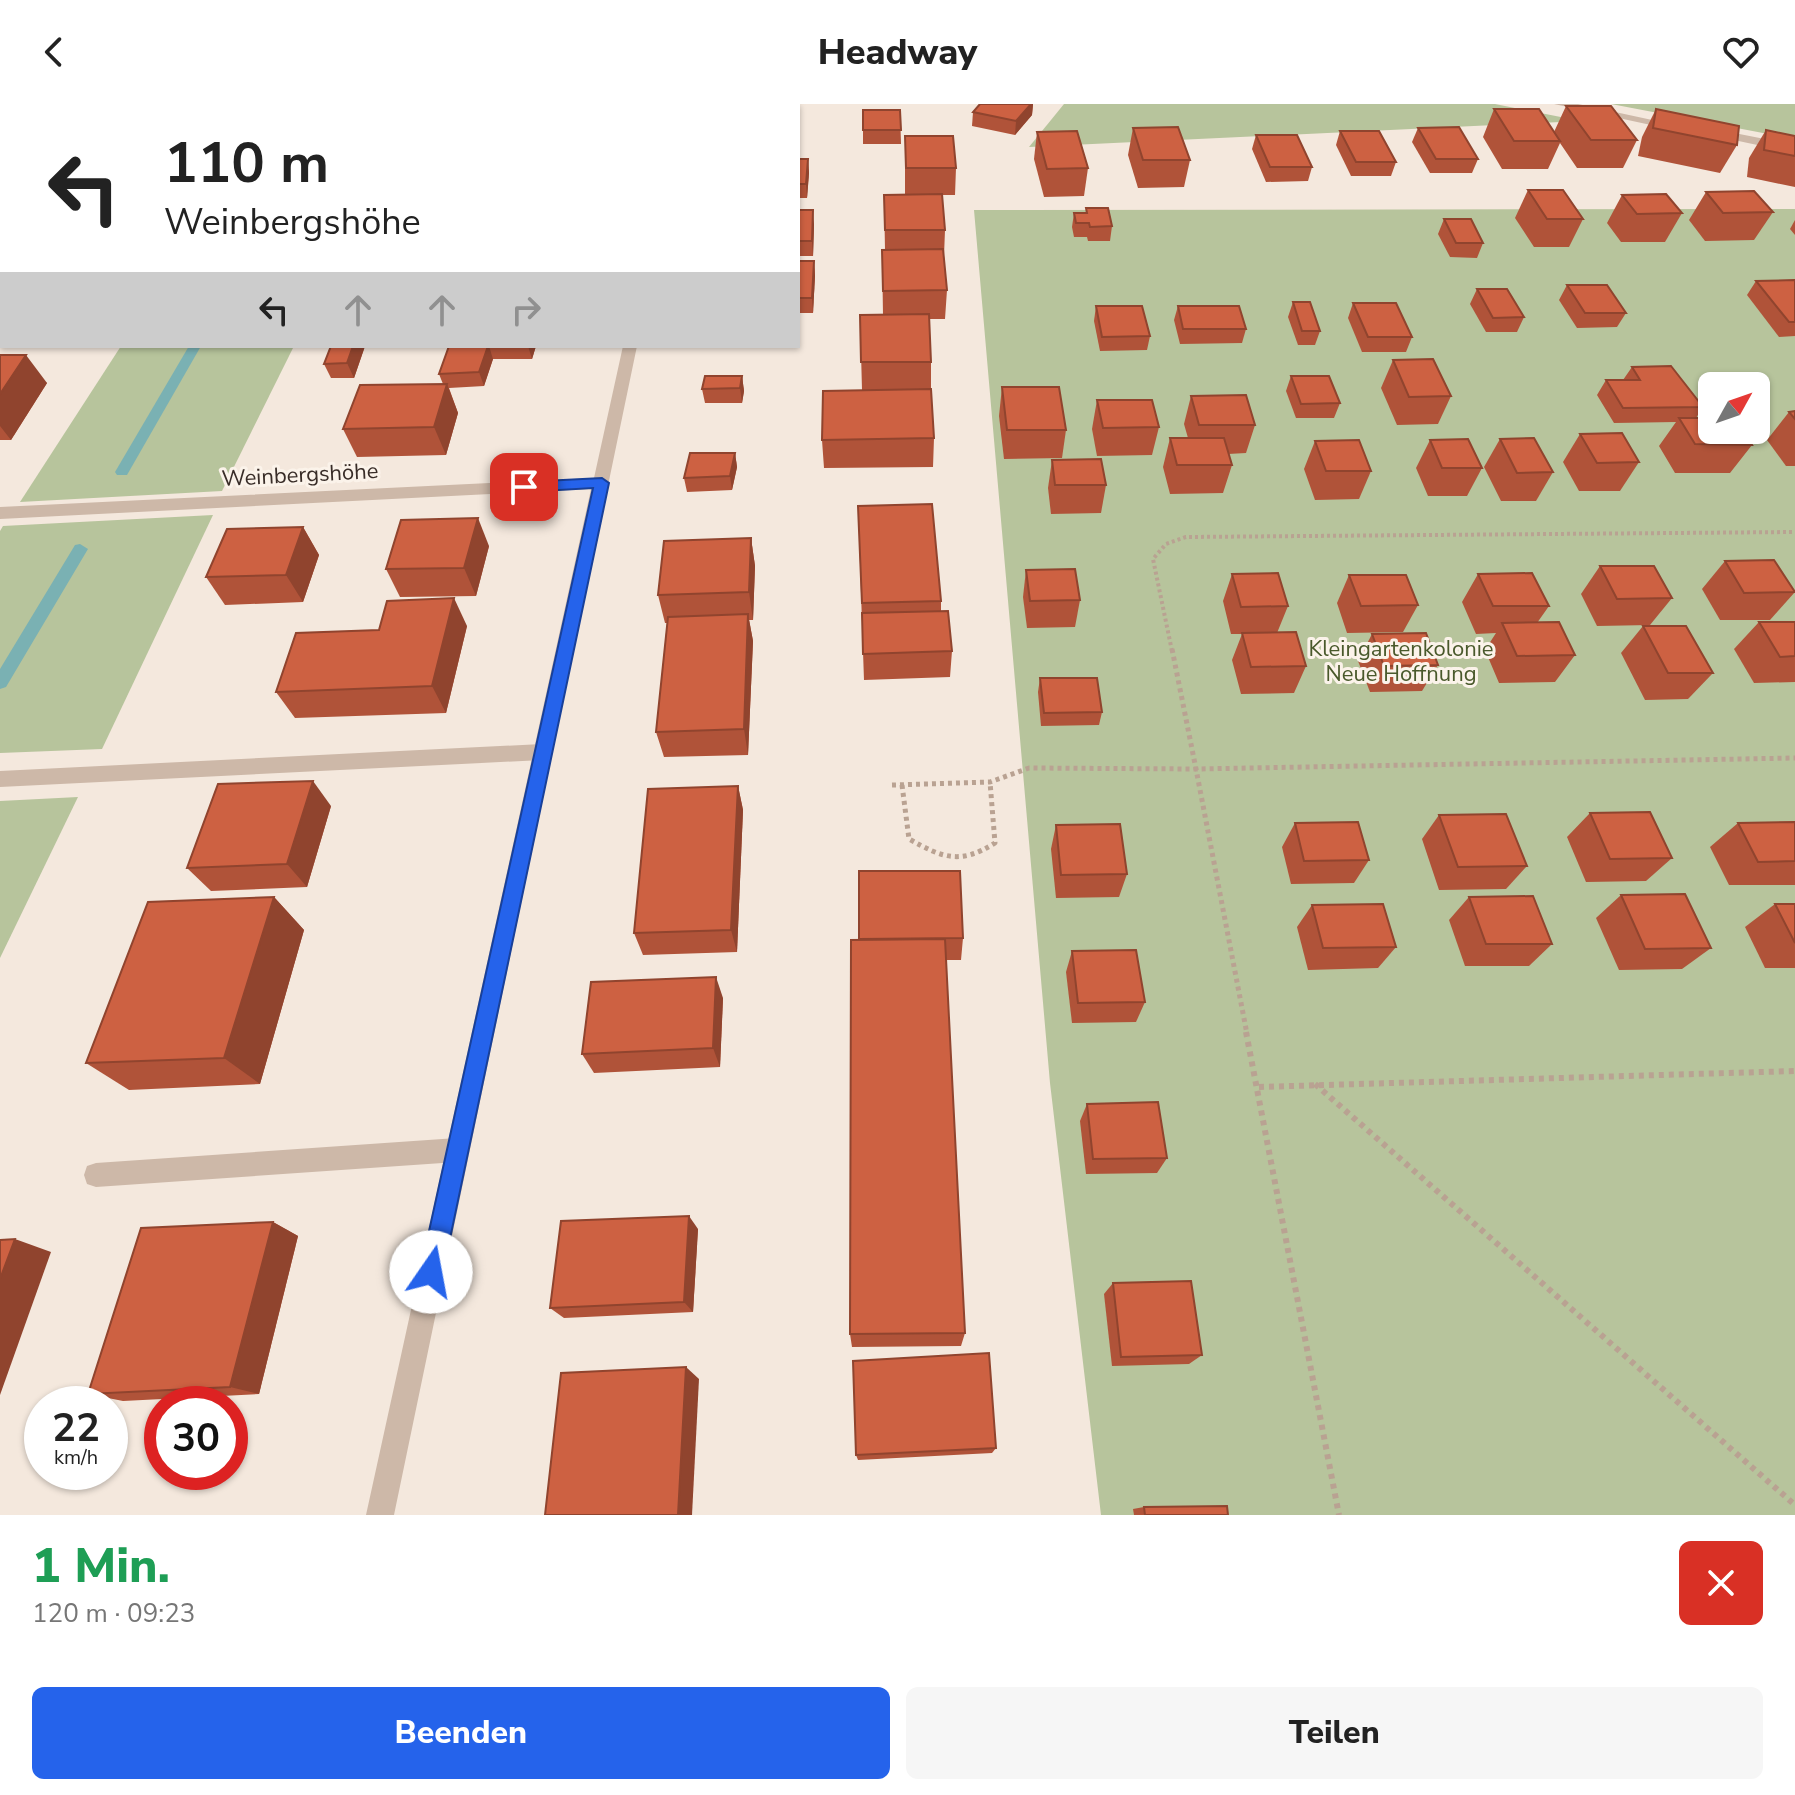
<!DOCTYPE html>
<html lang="de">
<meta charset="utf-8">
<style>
:root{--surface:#fff;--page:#f6f6f6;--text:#222;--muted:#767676;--accent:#2563eb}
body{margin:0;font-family:"Nunito Sans",sans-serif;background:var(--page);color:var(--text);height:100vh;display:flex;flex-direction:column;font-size:30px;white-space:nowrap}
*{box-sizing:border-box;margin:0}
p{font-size:26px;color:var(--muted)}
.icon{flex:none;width:44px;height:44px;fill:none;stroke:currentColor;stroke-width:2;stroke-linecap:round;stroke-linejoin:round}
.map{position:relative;height:1411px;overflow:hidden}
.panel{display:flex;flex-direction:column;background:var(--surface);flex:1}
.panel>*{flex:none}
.top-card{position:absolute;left:0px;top:0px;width:800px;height:244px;box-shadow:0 2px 6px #0004;background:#fff;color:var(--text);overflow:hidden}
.needle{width:52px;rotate:50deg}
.tools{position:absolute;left:1698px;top:268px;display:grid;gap:16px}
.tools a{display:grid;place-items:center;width:72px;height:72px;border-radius:12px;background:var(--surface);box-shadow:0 2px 6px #0004;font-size:40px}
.speed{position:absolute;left:24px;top:1282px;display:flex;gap:16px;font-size:40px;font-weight:700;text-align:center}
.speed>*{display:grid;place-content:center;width:104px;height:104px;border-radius:50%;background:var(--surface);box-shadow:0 2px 6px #0004;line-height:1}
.speed small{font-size:20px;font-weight:400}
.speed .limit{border:12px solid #d22;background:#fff;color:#111}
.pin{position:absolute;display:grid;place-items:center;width:68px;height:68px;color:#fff;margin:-34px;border-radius:16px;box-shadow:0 4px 12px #0006}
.me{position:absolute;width:88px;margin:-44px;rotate:12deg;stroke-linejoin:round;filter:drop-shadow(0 0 6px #0008)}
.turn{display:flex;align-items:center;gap:28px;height:168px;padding:0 32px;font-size:36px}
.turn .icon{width:104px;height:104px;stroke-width:2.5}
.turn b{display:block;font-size:56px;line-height:68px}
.lanes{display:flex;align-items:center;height:76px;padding:0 32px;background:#0003;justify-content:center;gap:40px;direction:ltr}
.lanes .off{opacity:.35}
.round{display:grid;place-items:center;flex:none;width:84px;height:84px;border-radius:12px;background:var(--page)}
.headline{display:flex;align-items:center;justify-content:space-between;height:136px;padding:0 32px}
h1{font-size:48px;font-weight:800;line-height:60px;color:#1e9e55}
.cta{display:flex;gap:16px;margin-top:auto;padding:16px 32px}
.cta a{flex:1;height:92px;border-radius:12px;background:var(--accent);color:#fff;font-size:32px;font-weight:800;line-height:92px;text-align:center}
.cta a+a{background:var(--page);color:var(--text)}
header{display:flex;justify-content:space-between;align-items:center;height:104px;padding:0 32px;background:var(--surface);font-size:36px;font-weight:800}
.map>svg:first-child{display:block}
</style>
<header><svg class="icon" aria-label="back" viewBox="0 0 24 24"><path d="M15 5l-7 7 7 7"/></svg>Headway<svg class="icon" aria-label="heart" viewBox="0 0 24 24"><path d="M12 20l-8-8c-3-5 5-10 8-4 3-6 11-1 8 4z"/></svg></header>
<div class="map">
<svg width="1795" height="1411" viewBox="0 0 1795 1411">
<rect width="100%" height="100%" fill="#f4e8dd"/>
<g fill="#b7c49c" fill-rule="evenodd">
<polygon points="0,0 419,0 2,2 0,93"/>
<polygon points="1064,0 1495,0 1581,17 1029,43"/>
<polygon points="1611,0 1795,0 1795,35"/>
<path d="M 1795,105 L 1795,1411 L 1101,1411 L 1050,979 L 974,106 ZM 1712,282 L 1756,282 L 1756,326 L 1712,326 Z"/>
<polygon points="121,242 294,242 222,387 20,398"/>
<polygon points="213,411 102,645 0,649 0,427 3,422"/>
<polygon points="78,693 0,854 0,697"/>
</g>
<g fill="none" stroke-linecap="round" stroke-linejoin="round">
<g fill="#7ab1b3" fill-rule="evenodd">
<polygon points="189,242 201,242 127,371 117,371 115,368"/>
<polygon points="80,440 88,445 6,583 0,585 0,565 75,441"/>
</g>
<polyline stroke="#b9a292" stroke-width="3" stroke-dasharray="3 3" stroke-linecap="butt" points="261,2 268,0"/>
<polyline stroke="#b9a292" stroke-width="4" stroke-dasharray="3 3" stroke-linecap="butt" points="1172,547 1153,455 1166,440 1186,433 1795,428"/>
<g stroke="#b9a292" stroke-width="5" stroke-dasharray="4 4" stroke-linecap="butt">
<polyline points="1172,545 1196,665 1795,654"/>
<polyline points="892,681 990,678 1029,664 1196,665 1247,930"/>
<path d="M 902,681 L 909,735 C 943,754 960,761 995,739 L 990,678"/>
</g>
<g stroke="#b9a292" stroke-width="6" stroke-dasharray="5 5" stroke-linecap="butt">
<polyline points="1246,928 1339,1411"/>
<polyline points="1315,980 1795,1401"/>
<polyline points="1259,983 1795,967"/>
</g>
<g fill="#cdb8a8" fill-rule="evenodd">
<polygon points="542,640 549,643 552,648 549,653 542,656 0,683 0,667"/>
<polygon points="457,1034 466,1037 469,1046 466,1055 457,1058 96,1083 87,1080 84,1071 87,1062 96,1059"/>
</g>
<g fill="#cdb8a8" fill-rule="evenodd">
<rect x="673" y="0" width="12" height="2"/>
<polygon points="1554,0 1578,0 1680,22 1674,26"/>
<polygon points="1714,25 1795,41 1795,49 1710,31 1710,27"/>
<polygon points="623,242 637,242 394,1411 366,1411 591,385 0,415 0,403 594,374"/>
</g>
</g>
<g fill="#b05339">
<rect x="722" y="0" width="68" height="2"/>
<polygon points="980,0 1033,0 1032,11 1015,31 972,22 973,8"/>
<polygon points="1566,2 1637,36 1623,64 1577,64 1560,39 1548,65 1502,65 1483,33 1494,5 1554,28"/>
<polygon points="1656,5 1737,41 1720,69 1638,52 1642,33"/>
<polygon points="863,6 900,6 901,40 863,40"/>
<polygon points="1133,24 1190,56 1184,83 1138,84 1128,51"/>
<polygon points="1418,24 1478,55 1472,69 1430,69 1412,38"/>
<polygon points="1766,26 1795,32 1795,83 1747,73 1749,54"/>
<polygon points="1340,27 1396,58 1391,72 1351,72 1336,41"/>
<polygon points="1037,28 1088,64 1084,92 1044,93 1034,55"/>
<polygon points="1256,31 1312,63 1308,77 1266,78 1252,45"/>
<polygon points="905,32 956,64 955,91 942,91 945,126 944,152 947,186 945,215 929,215 931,258 931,285 934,334 933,363 824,364 822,336 862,286 860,211 883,211 882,146 885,146 884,91 905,91"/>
<polygon points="798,55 808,55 809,69 807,94 798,94"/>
<polygon points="1528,86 1583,115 1569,143 1534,143 1515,114"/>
<polygon points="1706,88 1773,108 1754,136 1705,137 1689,116"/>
<polygon points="1622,91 1682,109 1665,138 1621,138 1607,119"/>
<polygon points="1086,104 1112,122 1110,137 1088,137 1087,133 1074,133 1072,123 1074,109 1086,109"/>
<polygon points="798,106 814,120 813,152 798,152"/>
<polygon points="1444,115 1483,139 1477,154 1450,153 1438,130"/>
<polygon points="1795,116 1795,131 1790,125"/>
<rect x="0" y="119" width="2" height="68"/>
<polygon points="798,157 814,157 815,172 813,209 798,209"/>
<polygon points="1795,176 1795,232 1779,233 1747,191 1756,177"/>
<polygon points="1567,181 1626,209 1617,223 1577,224 1559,196"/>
<polygon points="1477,185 1524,213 1517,228 1486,228 1470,200"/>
<polygon points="1293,198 1320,227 1315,241 1298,241 1288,213"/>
<polygon points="1353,199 1412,233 1406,248 1362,248 1348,214"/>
<polygon points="1096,202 1150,232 1147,246 1100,247 1094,217"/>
<polygon points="1178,202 1246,225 1242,239 1180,240 1174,216"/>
<polygon points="331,242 365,242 354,274 331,274 324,260"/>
<polygon points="448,242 536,242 532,255 493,255 484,282 449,284 458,309 446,351 357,353 343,325 443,280 439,270 449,244"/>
<polygon points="0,252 47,279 11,336 0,336"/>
<polygon points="1393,256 1451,292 1438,320 1397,321 1381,284"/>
<polygon points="1632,263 1703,303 1696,314 1752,341 1730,369 1675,369 1659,342 1676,318 1614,319 1597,291 1606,276 1623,276"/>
<polygon points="742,272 744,287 742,299 705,299 702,285"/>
<polygon points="1291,272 1340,299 1334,314 1296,314 1286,287"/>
<polygon points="1002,283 1066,326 1062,354 1004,355 999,312"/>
<polygon points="1191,292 1255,321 1246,349 1228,350 1232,361 1223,389 1170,390 1163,363 1170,334 1188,334 1184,320"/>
<polygon points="1097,296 1159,323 1152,351 1097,352 1092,325"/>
<polygon points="1795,307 1795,362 1786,362 1767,336 1789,308"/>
<polygon points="1580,330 1639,358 1620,387 1579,387 1563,358"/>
<polygon points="1500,335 1553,368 1536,397 1501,397 1484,363"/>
<polygon points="1430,336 1482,364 1467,392 1428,392 1416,364"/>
<polygon points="1315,337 1371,367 1359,395 1315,396 1304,365"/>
<polygon points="735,349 737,363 732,386 687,388 684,374"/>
<polygon points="1052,356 1106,381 1101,409 1051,410 1048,384"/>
<polygon points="858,402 941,497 941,507 952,547 950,573 864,576"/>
<polygon points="303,423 319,451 303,498 225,501 206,473"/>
<polygon points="751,434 755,462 753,516 749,516 753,537 748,651 664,653 656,628 667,519 665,519 658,491"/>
<polygon points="489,442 476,492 400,493 386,465"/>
<polygon points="1725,457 1795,488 1770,516 1720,516 1702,485"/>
<polygon points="1600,462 1672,494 1650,521 1597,522 1581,490"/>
<polygon points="1026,466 1080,496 1075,523 1027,524 1023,493"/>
<polygon points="1232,470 1288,502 1277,529 1306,562 1294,589 1241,590 1232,556 1242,530 1231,530 1223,497"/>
<polygon points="1478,470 1549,502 1537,519 1575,551 1555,578 1499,579 1485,546 1496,529 1476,530 1462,498"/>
<polygon points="1349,471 1418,501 1403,528 1347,529 1337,499"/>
<polygon points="1759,518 1795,518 1795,578 1754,579 1734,545"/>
<polygon points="467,522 446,609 295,614 276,588 379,526"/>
<polygon points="1643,522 1713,569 1688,595 1645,596 1621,549"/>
<polygon points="1372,530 1438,561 1422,587 1370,588 1358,557"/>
<polygon points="1040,574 1102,608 1099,621 1041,622 1038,588"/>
<polygon points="738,682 743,706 737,848 643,851 634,829"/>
<polygon points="331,702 307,783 211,787 187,764"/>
<polygon points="1590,709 1672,754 1646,777 1586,778 1567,733"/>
<polygon points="1439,711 1527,762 1506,785 1439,786 1422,735"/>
<polygon points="1795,718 1795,781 1729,781 1710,743 1738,719"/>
<polygon points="1295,719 1369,756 1354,779 1291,780 1282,743"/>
<polygon points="1056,721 1127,770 1119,793 1056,794 1051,745"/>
<polygon points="1621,791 1711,844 1682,865 1619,866 1596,814"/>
<polygon points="274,793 304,826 260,980 129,986 86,959"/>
<polygon points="1469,793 1552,840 1529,862 1465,862 1449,816"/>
<polygon points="1775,800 1795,800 1795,864 1765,864 1745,823"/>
<polygon points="1312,801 1396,843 1378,864 1308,866 1297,823"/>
<polygon points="963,834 961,856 946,856 965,1229 961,1242 852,1243 850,1230 851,836"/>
<polygon points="1072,847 1145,898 1136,918 1072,919 1066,868"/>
<polygon points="723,894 720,963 594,969 582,950"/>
<polygon points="1087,1000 1167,1054 1157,1069 1086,1070 1080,1017"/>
<polygon points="273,1118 298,1132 259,1290 123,1297 88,1290"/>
<polygon points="698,1125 693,1208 564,1214 550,1204"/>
<polygon points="1113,1179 1202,1251 1189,1260 1112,1262 1104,1190"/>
<polygon points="996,1344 992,1349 858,1356 856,1351"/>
<polygon points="1144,1403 1228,1411 1134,1411 1133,1405"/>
</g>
<g fill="#90442e">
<polygon points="609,0 620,0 620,2 608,2"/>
<polygon points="1031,0 1033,0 1032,11 1015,31 1016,17"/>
<polygon points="808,55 809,69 807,94 806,80"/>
<polygon points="813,106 814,120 813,152 812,137"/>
<polygon points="2,146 2,172 0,169 0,149"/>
<polygon points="814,157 815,172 813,209 812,194"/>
<polygon points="353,242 365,242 354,274 347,259"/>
<polygon points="488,242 489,242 493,255 484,282 479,268"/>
<polygon points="528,242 536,242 532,255"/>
<polygon points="26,251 47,279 11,336 0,322 0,290"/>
<polygon points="742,272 744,287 742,299 740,284"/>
<polygon points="447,280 458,309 446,351 434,323"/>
<polygon points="735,349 737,363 732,386 730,372"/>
<polygon points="478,414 489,442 476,492 464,464"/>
<polygon points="303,423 319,451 303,498 286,471"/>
<polygon points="751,434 755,462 753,516 749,488"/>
<polygon points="454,494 467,522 446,609 432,582"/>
<polygon points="748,510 753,537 748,651 744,625"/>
<polygon points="313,677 331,702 307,783 287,760"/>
<polygon points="738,682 743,706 737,848 731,826"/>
<polygon points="274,793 304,826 260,980 224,954"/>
<polygon points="716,873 723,894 720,963 713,944"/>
<polygon points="689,1112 698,1125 693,1208 684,1198"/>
<polygon points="273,1118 298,1132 259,1290 230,1283"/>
<polygon points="15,1135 51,1148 0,1291 0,1175"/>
<polygon points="686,1263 699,1275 692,1411 678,1411"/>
</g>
<g fill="#cd6142" stroke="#90442e" stroke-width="2">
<polygon points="390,0 461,0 460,2 389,2"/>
<polygon points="526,0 609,0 608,2 525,2"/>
<polygon points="980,0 1031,0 1016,17 973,8"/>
<polygon points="1566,2 1611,2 1637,36 1591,36"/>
<polygon points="1494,5 1539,5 1560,37 1514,37"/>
<polygon points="1656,5 1739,22 1737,41 1653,24"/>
<polygon points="863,6 900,6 901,26 863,26"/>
<polygon points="1178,23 1190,56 1143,56 1133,24"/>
<polygon points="1459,23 1478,55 1436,55 1418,24"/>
<polygon points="1766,26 1795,32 1795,52 1764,46"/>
<polygon points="1077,27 1088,64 1047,65 1037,28"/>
<polygon points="1340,27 1379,27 1396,58 1356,58"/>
<polygon points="1256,31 1297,31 1312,63 1270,63"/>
<polygon points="905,32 953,32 956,64 906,64"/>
<polygon points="798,55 808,55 806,80 798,80"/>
<polygon points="1528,86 1563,86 1583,115 1547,115"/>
<polygon points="1754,87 1773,108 1723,109 1706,88"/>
<polygon points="942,90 945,126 885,126 884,91"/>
<polygon points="1666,90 1682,109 1637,110 1622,91"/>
<polygon points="1086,104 1108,104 1112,122 1090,123 1089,119 1076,119 1074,109 1087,109"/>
<polygon points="798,106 813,106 812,137 798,137"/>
<polygon points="1444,115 1471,115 1483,139 1456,139"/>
<polygon points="0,119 2,119 2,146 0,149"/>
<polygon points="943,145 947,186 883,187 882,146"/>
<polygon points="798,157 814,157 812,194 798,194"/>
<polygon points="1795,176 1795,218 1789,218 1756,177"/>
<polygon points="1567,181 1607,181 1626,209 1585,209"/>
<polygon points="1477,185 1507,185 1524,213 1493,214"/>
<polygon points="1293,198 1310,198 1320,227 1302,227"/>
<polygon points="1353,199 1396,199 1412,233 1368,233"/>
<polygon points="1096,202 1142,202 1150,232 1102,233"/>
<polygon points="1178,202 1239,202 1246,225 1183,225"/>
<polygon points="929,210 931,258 861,258 860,211"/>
<polygon points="331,242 353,242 347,259 324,260"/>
<polygon points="449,242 488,242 479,268 439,270"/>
<polygon points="0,251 26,251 0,290"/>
<polygon points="1433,255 1451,292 1409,293 1393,256"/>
<polygon points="1671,262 1703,303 1623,304 1606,276 1640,276 1632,263"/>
<polygon points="705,272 742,272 740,284 702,285"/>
<polygon points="1291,272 1329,272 1340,299 1301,300"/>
<polygon points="447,280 434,323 343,325 360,281"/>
<polygon points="1002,283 1059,283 1066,326 1007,326"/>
<polygon points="931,285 934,334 822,336 823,287"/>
<polygon points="1246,291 1255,321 1199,321 1191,292"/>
<polygon points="1097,296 1152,296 1159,323 1103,324"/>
<polygon points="1795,307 1795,315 1789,308"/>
<polygon points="1679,314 1712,314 1712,326 1742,326 1752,341 1695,340"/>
<polygon points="1622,329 1639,358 1597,359 1580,330"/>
<polygon points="1170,334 1224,334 1232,361 1177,361"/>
<polygon points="1534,334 1553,368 1517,369 1500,335"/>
<polygon points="1468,335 1482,364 1442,364 1430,336"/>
<polygon points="1359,336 1371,367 1326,367 1315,337"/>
<polygon points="690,349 735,349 730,372 684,374"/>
<polygon points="1101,355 1106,381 1055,381 1052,356"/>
<polygon points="932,400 941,497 862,499 858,402"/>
<polygon points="478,414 464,464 386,465 401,416"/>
<polygon points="303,423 286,471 206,473 227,425"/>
<polygon points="751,434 749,488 658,491 664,437"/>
<polygon points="1774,456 1795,488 1744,489 1725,457"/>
<polygon points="1600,462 1654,462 1672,494 1617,495"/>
<polygon points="1075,465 1080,496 1030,497 1026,466"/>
<polygon points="1278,469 1288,502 1241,503 1232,470"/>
<polygon points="1532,469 1549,502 1493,502 1478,470"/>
<polygon points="1349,471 1406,471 1418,501 1361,502"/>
<polygon points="454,494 432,582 276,588 296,529 379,526 387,497"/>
<polygon points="948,507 952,547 863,550 862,509"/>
<polygon points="748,510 744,625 656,628 668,513"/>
<polygon points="1559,518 1575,551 1517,552 1502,519"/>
<polygon points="1759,518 1795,518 1795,552 1780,553"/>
<polygon points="1643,522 1686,522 1713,569 1668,569"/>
<polygon points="1296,528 1306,562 1251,563 1242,529"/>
<polygon points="1426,529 1438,561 1384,562 1372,530"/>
<polygon points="1040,574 1097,574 1102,608 1044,609"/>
<polygon points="313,677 287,760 187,764 218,680"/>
<polygon points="738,682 731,826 634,829 648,685"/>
<polygon points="1650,708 1672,754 1610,755 1590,709"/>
<polygon points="1506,710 1527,762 1458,763 1439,711"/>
<polygon points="1358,718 1369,756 1304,757 1295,719"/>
<polygon points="1795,718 1795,757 1758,758 1738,719"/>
<polygon points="1120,720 1127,770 1061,771 1056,721"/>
<polygon points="859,767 960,767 963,834 859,835"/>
<polygon points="1685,790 1711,844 1645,845 1621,791"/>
<polygon points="1533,792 1552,840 1486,840 1469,793"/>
<polygon points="274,793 224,954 86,959 148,798"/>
<polygon points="1383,800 1396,843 1323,844 1312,801"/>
<polygon points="1775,800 1795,800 1795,839"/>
<polygon points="945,835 965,1229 850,1230 851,836"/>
<polygon points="1136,846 1145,898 1078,899 1072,847"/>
<polygon points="716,873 713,944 582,950 591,878"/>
<polygon points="1158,998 1167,1054 1093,1055 1087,1000"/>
<polygon points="689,1112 684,1198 550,1204 561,1117"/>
<polygon points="273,1118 230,1283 88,1290 141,1124"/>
<polygon points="15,1135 0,1175 0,1136"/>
<polygon points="1191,1177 1202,1251 1121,1253 1113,1179"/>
<polygon points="989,1249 996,1344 856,1351 853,1257"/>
<polygon points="686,1263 678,1411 545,1411 561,1269"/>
<polygon points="1227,1402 1228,1411 1145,1411 1144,1403"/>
</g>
<polygon fill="#2563eb" stroke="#184099" stroke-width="2" points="602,374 609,379 443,1168 440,1176 431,1179 423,1176 420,1168 593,384 524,388 517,383 524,378"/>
<g text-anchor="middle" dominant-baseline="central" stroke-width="6" stroke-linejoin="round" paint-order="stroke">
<g font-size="22" fill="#392d28" stroke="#fbf3ea">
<text transform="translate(300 371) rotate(-3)">Weinbergshöhe</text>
</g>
<g font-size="22" fill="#49592b" stroke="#fbf3ea">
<text x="1401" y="545">Kleingartenkolonie<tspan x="1401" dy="25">Neue Hoffnung</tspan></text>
</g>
</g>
</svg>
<div class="tools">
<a><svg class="needle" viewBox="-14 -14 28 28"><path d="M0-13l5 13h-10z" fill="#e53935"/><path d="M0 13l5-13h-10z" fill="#767676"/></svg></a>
</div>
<div class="speed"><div>22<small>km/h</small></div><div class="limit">30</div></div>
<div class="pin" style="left:524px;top:383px;background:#d93025"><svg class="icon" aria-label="arrive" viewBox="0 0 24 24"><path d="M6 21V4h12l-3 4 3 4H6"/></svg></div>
<svg class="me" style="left:431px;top:1168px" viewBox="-20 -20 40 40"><circle r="19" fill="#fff"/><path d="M0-13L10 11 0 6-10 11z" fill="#2563eb"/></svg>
<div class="top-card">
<div class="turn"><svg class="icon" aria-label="left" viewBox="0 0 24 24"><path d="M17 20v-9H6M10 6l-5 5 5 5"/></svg><div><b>110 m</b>Weinbergshöhe</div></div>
<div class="lanes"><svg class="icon" aria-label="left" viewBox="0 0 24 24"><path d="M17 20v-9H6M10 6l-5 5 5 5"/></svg><svg class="icon off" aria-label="ahead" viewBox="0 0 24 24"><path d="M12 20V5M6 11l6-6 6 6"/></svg><svg class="icon off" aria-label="ahead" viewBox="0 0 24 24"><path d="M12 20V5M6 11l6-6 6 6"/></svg><svg class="icon off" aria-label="right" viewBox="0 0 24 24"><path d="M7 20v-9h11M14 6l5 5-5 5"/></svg></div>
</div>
</div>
<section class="panel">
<div class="headline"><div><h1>1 Min.</h1><p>120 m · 09:23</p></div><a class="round" style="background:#d93025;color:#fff"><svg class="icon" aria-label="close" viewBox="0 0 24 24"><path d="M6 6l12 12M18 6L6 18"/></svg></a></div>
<div class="cta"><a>Beenden</a><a>Teilen</a></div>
</section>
